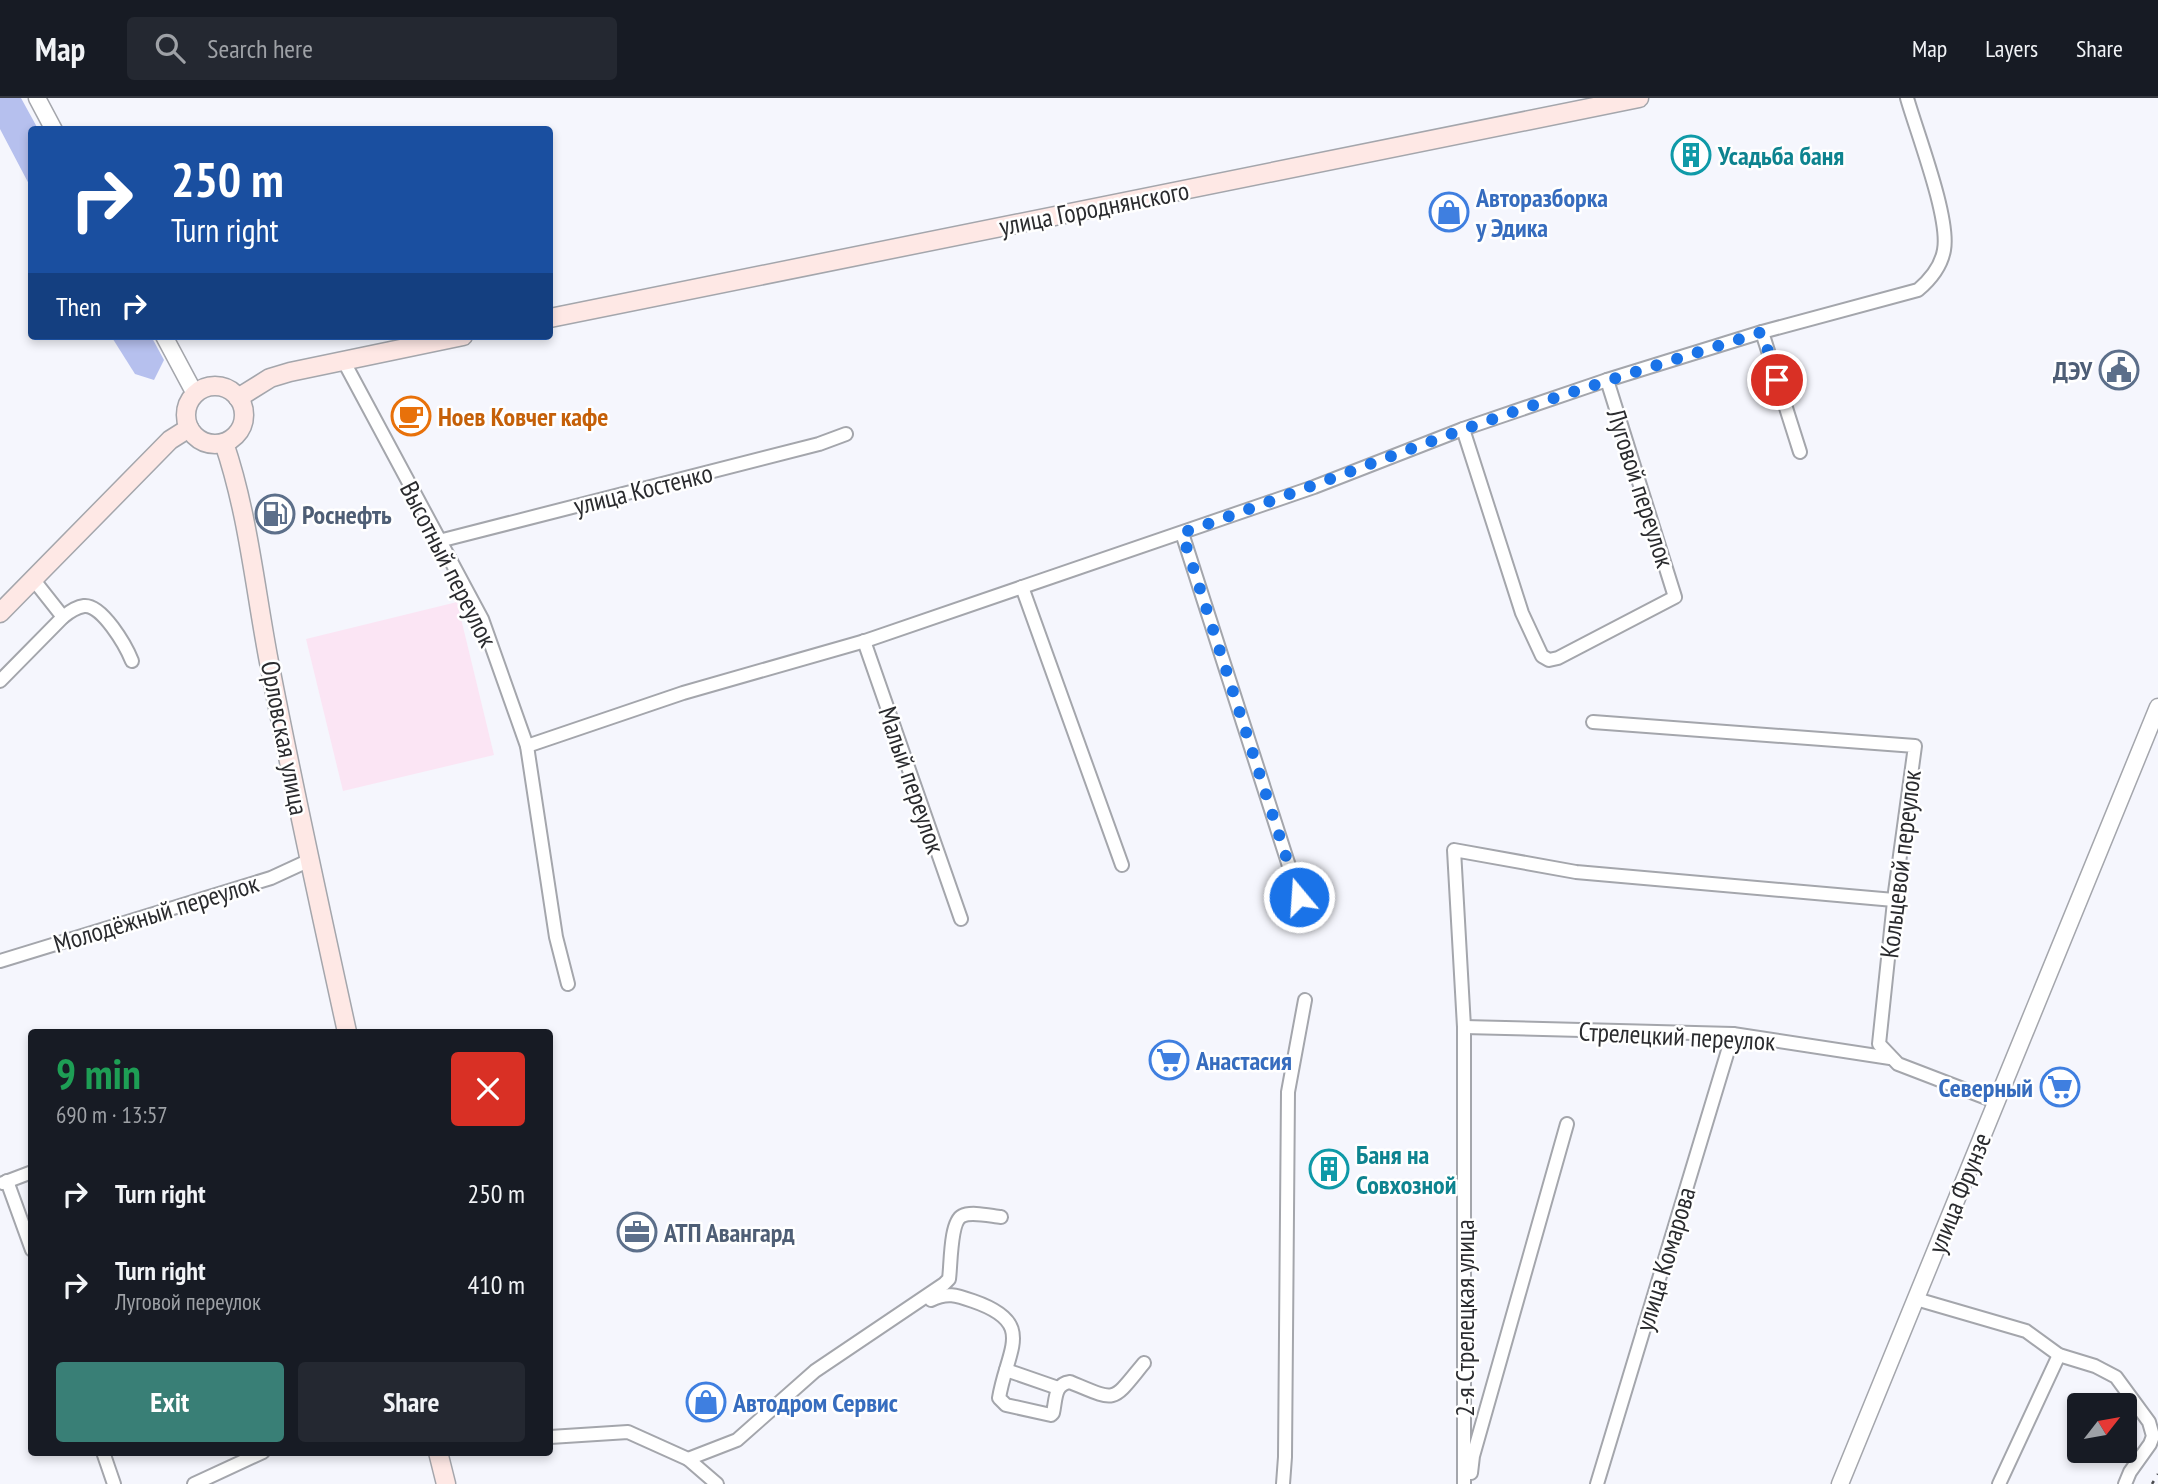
<!DOCTYPE html>
<meta charset="utf-8">
<style>
:root{--surface:#171b24;--page:#242831;--text:#f1f3f6;--muted:#9ea1a6;--line:#363941;--accent:#397f76}
body{margin:0;font-family:"PT Sans Narrow",sans-serif;background:var(--page);color:var(--text);height:100vh;display:flex;flex-direction:column;font-size:26px;white-space:nowrap}
*{box-sizing:border-box;margin:0}
p{font-size:23px;color:var(--muted)}
.icon{flex:none;width:38px;height:38px;fill:none;stroke:currentColor;stroke-width:2;stroke-linecap:round;stroke-linejoin:round}
.map{position:relative;flex:1;overflow:hidden}
.side{position:absolute;left:28px;top:931px;width:525px;height:427px;display:flex;flex-direction:column;background:var(--surface);border-radius:7px;box-shadow:0 4px 10px #0003}
.side>*{flex:none}
.guide{position:absolute;left:28px;top:28px;width:525px;height:214px;border-radius:7px;box-shadow:0 4px 10px #0003;background:#1a4fa0;color:#fff;overflow:hidden}
.needle{width:46px;rotate:59deg}
.fabs{position:absolute;left:2067px;top:1295px;display:grid;gap:14px}
.fabs a{display:grid;place-items:center;width:70px;height:70px;border-radius:7px;background:var(--surface);box-shadow:0 4px 10px #0003;font-size:35px}
.pin{position:absolute;display:grid;place-items:center;width:60px;height:60px;color:#fff;margin:-30px;border:4px solid #fff;border-radius:50%;box-shadow:0 2px 7px #0007}
.me{position:absolute;width:77px;margin:-38px;rotate:342deg;stroke-linejoin:round;filter:drop-shadow(0 0 5px #0008)}
.turn{display:flex;align-items:center;gap:24px;height:147px;padding:0 28px;font-size:32px}
.turn .icon{width:91px;height:91px;stroke-width:2.5}
.turn b{display:block;font-size:49px;line-height:60px}
.then{display:flex;align-items:center;height:66px;padding:0 28px;background:#0003;gap:14px;font-size:26px}
.round{display:grid;place-items:center;flex:none;width:74px;height:74px;border-radius:7px;background:var(--page)}
.summary{display:flex;align-items:center;justify-content:space-between;height:119px;padding:0 28px}
h1{font-size:42px;font-weight:600;line-height:52px;color:#1e9e55}
.cta{display:flex;gap:14px;margin-top:auto;padding:14px 28px}
.cta a{flex:1;height:80px;border-radius:7px;background:var(--accent);color:#fff;font-size:28px;font-weight:600;line-height:80px;text-align:center}
.cta a+a{background:var(--page);color:var(--text)}
ul{padding:0;list-style:none}
li{display:flex;align-items:center;gap:21px;height:91px;padding:0 28px}
li div{flex:1}
li b{display:block;font-size:26px}
li em{font-style:normal}
header{display:flex;align-items:center;gap:42px;box-sizing:border-box;height:98px;padding:0 35px;background:var(--surface);border-bottom:2px solid var(--line)}
header strong{font-size:33px}
nav{display:flex;gap:38px;margin-inline-start:auto;font-size:24px}
.search{width:490px;height:63px;background:var(--page);display:flex;align-items:center;gap:18px;box-sizing:border-box;padding:0 24px;border-radius:7px;color:var(--muted);font-size:26px}
.map>svg:first-child{display:block}
</style>
<header>
<strong>Map</strong>
<div class="search"><svg class="icon" aria-label="search" viewBox="0 0 24 24"><circle cx="10" cy="10" r="6"/><path d="M15 15l6 6"/></svg>Search here</div>
<nav><a>Map</a><a>Layers</a><a>Share</a></nav>
</header>
<div class="map">
<svg width="2158" height="1386" viewBox="0 0 2158 1386">
<rect width="100%" height="100%" fill="#f5f6fd"/>
<polygon fill="#fbe5f4" points="457,504 494,657 343,693 306,541"/>
<g fill="#b6c0ee">
<polygon points="0,0 21,0 38,31 32,32 31,90 0,31"/>
<polygon points="111,238 151,238 164,262 154,282 135,276"/>
</g>
<g fill="none" stroke-linecap="round" stroke-linejoin="round">
<defs>
<g id="minor">
<polyline points="1762,234 1800,354"/>
<polyline points="343,262 482,521 527,648 556,839 568,886"/>
<polyline points="1463,331 1522,515 1542,558 1549,562 1558,560 1675,499 1607,282"/>
<polyline points="1182,435 1299,799"/>
<polyline points="439,443 819,346 846,336"/>
<polyline points="1022,489 1122,767"/>
<path d="M 63,519 C 69,514 76,509 84,508 C 102,506 126,548 132,563"/>
<polyline points="864,543 961,821"/>
<polyline points="0,583 63,519 33,481"/>
<polyline points="1593,624 1915,648 1895,794 1879,946 1898,966 1997,1004"/>
<path d="M 527,648 L 683,595 L 865,543 L 1314,389 L 1463,331 L 1607,282 L 1762,234 L 1918,192 C 1931,181 1941,169 1944,152 C 1950,120 1917,35 1907,0"/>
<polyline points="0,863 271,780 310,762"/>
<polyline points="1464,929 1733,936 1890,960"/>
<polyline points="7,1083 32,1152"/>
<polyline points="3,1085 32,1074"/>
<polyline points="1916,1201 2026,1233 2059,1257 2095,1268 2116,1279 2149,1324 2153,1338 2150,1346 2130,1374 2125,1386"/>
<path d="M 931,1202 C 947,1194 956,1197 973,1203 C 1037,1225 1007,1251 999,1300 L 1006,1307 L 1051,1317 L 1053,1315 C 1056,1302 1054,1286 1070,1284 C 1118,1304 1111,1305 1144,1265"/>
<polyline points="1006,1272 1058,1290"/>
<path d="M 550,1339 L 628,1334 L 688,1361 L 737,1342 L 815,1273 L 944,1186 L 949,1181 C 951,1168 950,1124 962,1118 C 971,1113 991,1118 1001,1119"/>
<polyline points="103,1354 114,1386"/>
<polyline points="688,1361 717,1386"/>
<polyline points="1471,1375 1473,1358 1567,1026"/>
<polyline points="194,1386 263,1354"/>
<polyline points="1283,1386 1285,1359 1288,994 1305,902"/>
<polyline points="1464,1386 1464,929 1454,752 1576,774 1894,802"/>
<polyline points="1597,1386 1733,936"/>
<polyline points="1999,1386 2059,1257"/>
</g>
<g id="tertiary">
<polyline points="37,0 54,32"/>
<polyline points="164,238 195,296"/>
<polyline points="1840,1386 2158,609"/>
</g>
<g id="secondary">
<polyline points="550,220 1639,0"/>
<circle cx="215" cy="317" r="29"/>
<polyline points="238,300 270,280 290,274 463,238"/>
<path d="M 224,345 C 248,415 255,491 269,564 C 293,688 320,811 347,934"/>
<polyline points="0,515 170,342 189,330"/>
<polyline points="438,1354 446,1386"/>
</g>
</defs>
<use href="#minor" stroke="#a4a6ac" stroke-width="16"/>
<use href="#tertiary" stroke="#a4a6ac" stroke-width="19"/>
<use href="#secondary" stroke="#a4a6ac" stroke-width="21"/>
<use href="#minor" stroke="#fff" stroke-width="12"/>
<use href="#tertiary" stroke="#fff" stroke-width="16"/>
<use href="#secondary" stroke="#fee8e5" stroke-width="18"/>
<polyline stroke="#4b4c50" stroke-width="2.5" stroke-dasharray="3.5 7" stroke-linecap="butt" points="2152,1386 2158,1376"/>
</g>
<g fill="none" stroke-linecap="round" stroke-linejoin="round">
<path stroke="#1a73e8" stroke-width="12" stroke-dasharray="0 21.6" d="M 1299,799 L 1182,435 C 1276,402 1369,366 1462,332 C 1561,296 1662,266 1762,234 L 1777,282"/>
</g>
<defs>
<symbol id="building-ring" viewBox="-11 -11 22 22"><circle r="9.5" fill="#fff" stroke="#0f9aa8" stroke-width="1.5"/><path d="M-4-6H4V6H1V3H-1V6H-4ZM-2.5-4.3h1.7v1.8h-1.7ZM.8-4.3h1.7v1.8H.8ZM-2.5-1h1.7V.8h-1.7ZM.8-1h1.7V.8H.8Z" fill="#0f9aa8"/></symbol>
<symbol id="shop-ring" viewBox="-11 -11 22 22"><circle r="9.5" fill="#fff" stroke="#3f7fe0" stroke-width="1.5"/><path d="M-5-2.5h2.3a2.7 3.5 0 0 1 5.4 0H5L5.5 6h-11ZM-1.5-2.5h3a1.5 2.3 0 0 0-3 0Z" fill="#3f7fe0"/></symbol>
<symbol id="civic-ring" viewBox="-11 -11 22 22"><circle r="9.5" fill="#fff" stroke="#5c6f8a" stroke-width="1.5"/><path d="M-.6-6.5H3V-4.5H.6V-3L4-1V1h2V6H-6V1h2V-1L-.6-3ZM-1.2 2.5V6h2.4V2.5Z" fill="#5c6f8a"/></symbol>
<symbol id="cafe-ring" viewBox="-11 -11 22 22"><circle r="9.5" fill="#fff" stroke="#e8710a" stroke-width="1.5"/><path d="M-5.5-4.5H6V0H3Q3 3.5 0 3.5H-2.5Q-5.5 3.5-5.5 0ZM3-3.2v2h1.7v-2ZM-6 4.5H4V6H-6Z" fill="#e8710a"/></symbol>
<symbol id="fuel-ring" viewBox="-11 -11 22 22"><circle r="9.5" fill="#fff" stroke="#5c6f8a" stroke-width="1.5"/><path d="M-5.5-6h7V0h2V4h1.3V-2.5L3-4.5l.8-.8L6-3V5H2.5V1h-1V6h-7ZM-4.2-4.7v3.2H.2V-4.7Z" fill="#5c6f8a"/></symbol>
<symbol id="supermarket-ring" viewBox="-11 -11 22 22"><circle r="9.5" fill="#fff" stroke="#3f7fe0" stroke-width="1.5"/><path d="M-6-5.5h2.5l.6 2H6L4.5 2H-2.5L-4.4-4H-6ZM-1.5 3.2a1.3 1.3 0 1 0 .1 0ZM3 3.2a1.3 1.3 0 1 0 .1 0Z" fill="#3f7fe0"/></symbol>
<symbol id="office-ring" viewBox="-11 -11 22 22"><circle r="9.5" fill="#fff" stroke="#5c6f8a" stroke-width="1.5"/><path d="M-6-3h4V-5.5h4V-3h4V5H-6ZM-1-4.5V-3h2v-1.5ZM-6 0V1H6V0Z" fill="#5c6f8a"/></symbol>
</defs>
<g fill-rule="evenodd">
<use href="#building-ring" x="1669" y="35" width="44" height="44"/>
<use href="#shop-ring" x="1427" y="92" width="44" height="44"/>
<use href="#civic-ring" x="2097" y="250" width="44" height="44"/>
<use href="#cafe-ring" x="389" y="296" width="44" height="44"/>
<use href="#fuel-ring" x="253" y="394" width="44" height="44"/>
<use href="#supermarket-ring" x="1147" y="940" width="44" height="44"/>
<use href="#supermarket-ring" x="2038" y="967" width="44" height="44"/>
<use href="#building-ring" x="1307" y="1049" width="44" height="44"/>
<use href="#office-ring" x="615" y="1112" width="44" height="44"/>
<use href="#shop-ring" x="684" y="1282" width="44" height="44"/>
</g>
<g text-anchor="middle" dominant-baseline="central" stroke-width="5" stroke-linejoin="round" paint-order="stroke">
<g font-size="26" font-weight="bold" fill="#0d838f" stroke="#fff" text-anchor="start">
<text x="1718" y="57">Усадьба баня</text>
<text x="1356" y="1056">Баня на<tspan x="1356" dy="30">Совхозной</tspan></text>
</g>
<g font-size="26" font-weight="bold" fill="#366cbe" stroke="#fff" text-anchor="start">
<text x="1476" y="99">Авторазборка<tspan x="1476" dy="30">у Эдика</tspan></text>
<text x="1196" y="962">Анастасия</text>
<text x="2033" y="989" text-anchor="end">Северный</text>
<text x="733" y="1304">Автодром Сервис</text>
</g>
<g font-size="26" fill="#2a2b2e" stroke="#fff">
<text transform="translate(1094 110) rotate(-11)">улица Городнянского</text>
<text transform="translate(1641 390) rotate(72)">Луговой переулок</text>
<text transform="translate(643 391) rotate(-14)">улица Костенко</text>
<text transform="translate(449 466) rotate(63)">Высотный переулок</text>
<text transform="translate(285 640) rotate(79)">Орловская улица</text>
<text transform="translate(912 682) rotate(71)">Малый переулок</text>
<text transform="translate(1900 766) rotate(-83)">Кольцевой переулок</text>
<text transform="translate(156 815) rotate(-17)">Молодёжный переулок</text>
<text transform="translate(1677 938) rotate(3)">Стрелецкий переулок</text>
<text transform="translate(1959 1095) rotate(-68)">улица Фрунзе</text>
<text transform="translate(1665 1161) rotate(-73)">улица Комарова</text>
<text transform="translate(1464 1220) rotate(-90)">2-я Стрелецкая улица</text>
</g>
<g font-size="26" font-weight="bold" fill="#4e5e75" stroke="#fff" text-anchor="start">
<text x="2092" y="272" text-anchor="end">ДЭУ</text>
<text x="302" y="416">Роснефть</text>
<text x="664" y="1134">АТП Авангард</text>
</g>
<g font-size="26" font-weight="bold" fill="#c56008" stroke="#fff" text-anchor="start">
<text x="438" y="318">Ноев Ковчег кафе</text>
</g>
</g>
</svg>
<div class="fabs">
<a><svg class="needle" viewBox="-14 -14 28 28"><path d="M0-13l5 13h-10z" fill="#e53935"/><path d="M0 13l5-13h-10z" fill="#9ea1a6"/></svg></a>
</div>
<div class="pin" style="left:1777px;top:282px;background:#d93025"><svg class="icon" aria-label="arrive" viewBox="0 0 24 24"><path d="M6 21V4h12l-3 4 3 4H6"/></svg></div>
<svg class="me" style="left:1299px;top:799px" viewBox="-20 -20 40 40"><circle r="17" fill="#1a73e8" stroke="#fff" stroke-width="3"/><path d="M0-11L8 9 0 5-8 9z" fill="#fff"/></svg>
<div class="guide">
<div class="turn"><svg class="icon" aria-label="right" viewBox="0 0 24 24"><path d="M7 20v-9h11M14 6l5 5-5 5"/></svg><div><b>250 m</b>Turn right</div></div>
<div class="then">Then<svg class="icon" aria-label="right" viewBox="0 0 24 24"><path d="M7 20v-9h11M14 6l5 5-5 5"/></svg></div>
</div>
<section class="side">
<div class="summary"><div><h1>9 min</h1><p>690 m · 13:57</p></div><a class="round" style="background:#d93025;color:#fff"><svg class="icon" aria-label="close" viewBox="0 0 24 24"><path d="M6 6l12 12M18 6L6 18"/></svg></a></div>
<ul>
<li><svg class="icon" aria-label="right" viewBox="0 0 24 24"><path d="M7 20v-9h11M14 6l5 5-5 5"/></svg><div><b>Turn right</b></div><em>250 m</em></li>
<li><svg class="icon" aria-label="right" viewBox="0 0 24 24"><path d="M7 20v-9h11M14 6l5 5-5 5"/></svg><div><b>Turn right</b><p>Луговой переулок</p></div><em>410 m</em></li>
</ul>
<div class="cta"><a>Exit</a><a>Share</a></div>
</section>
</div>
